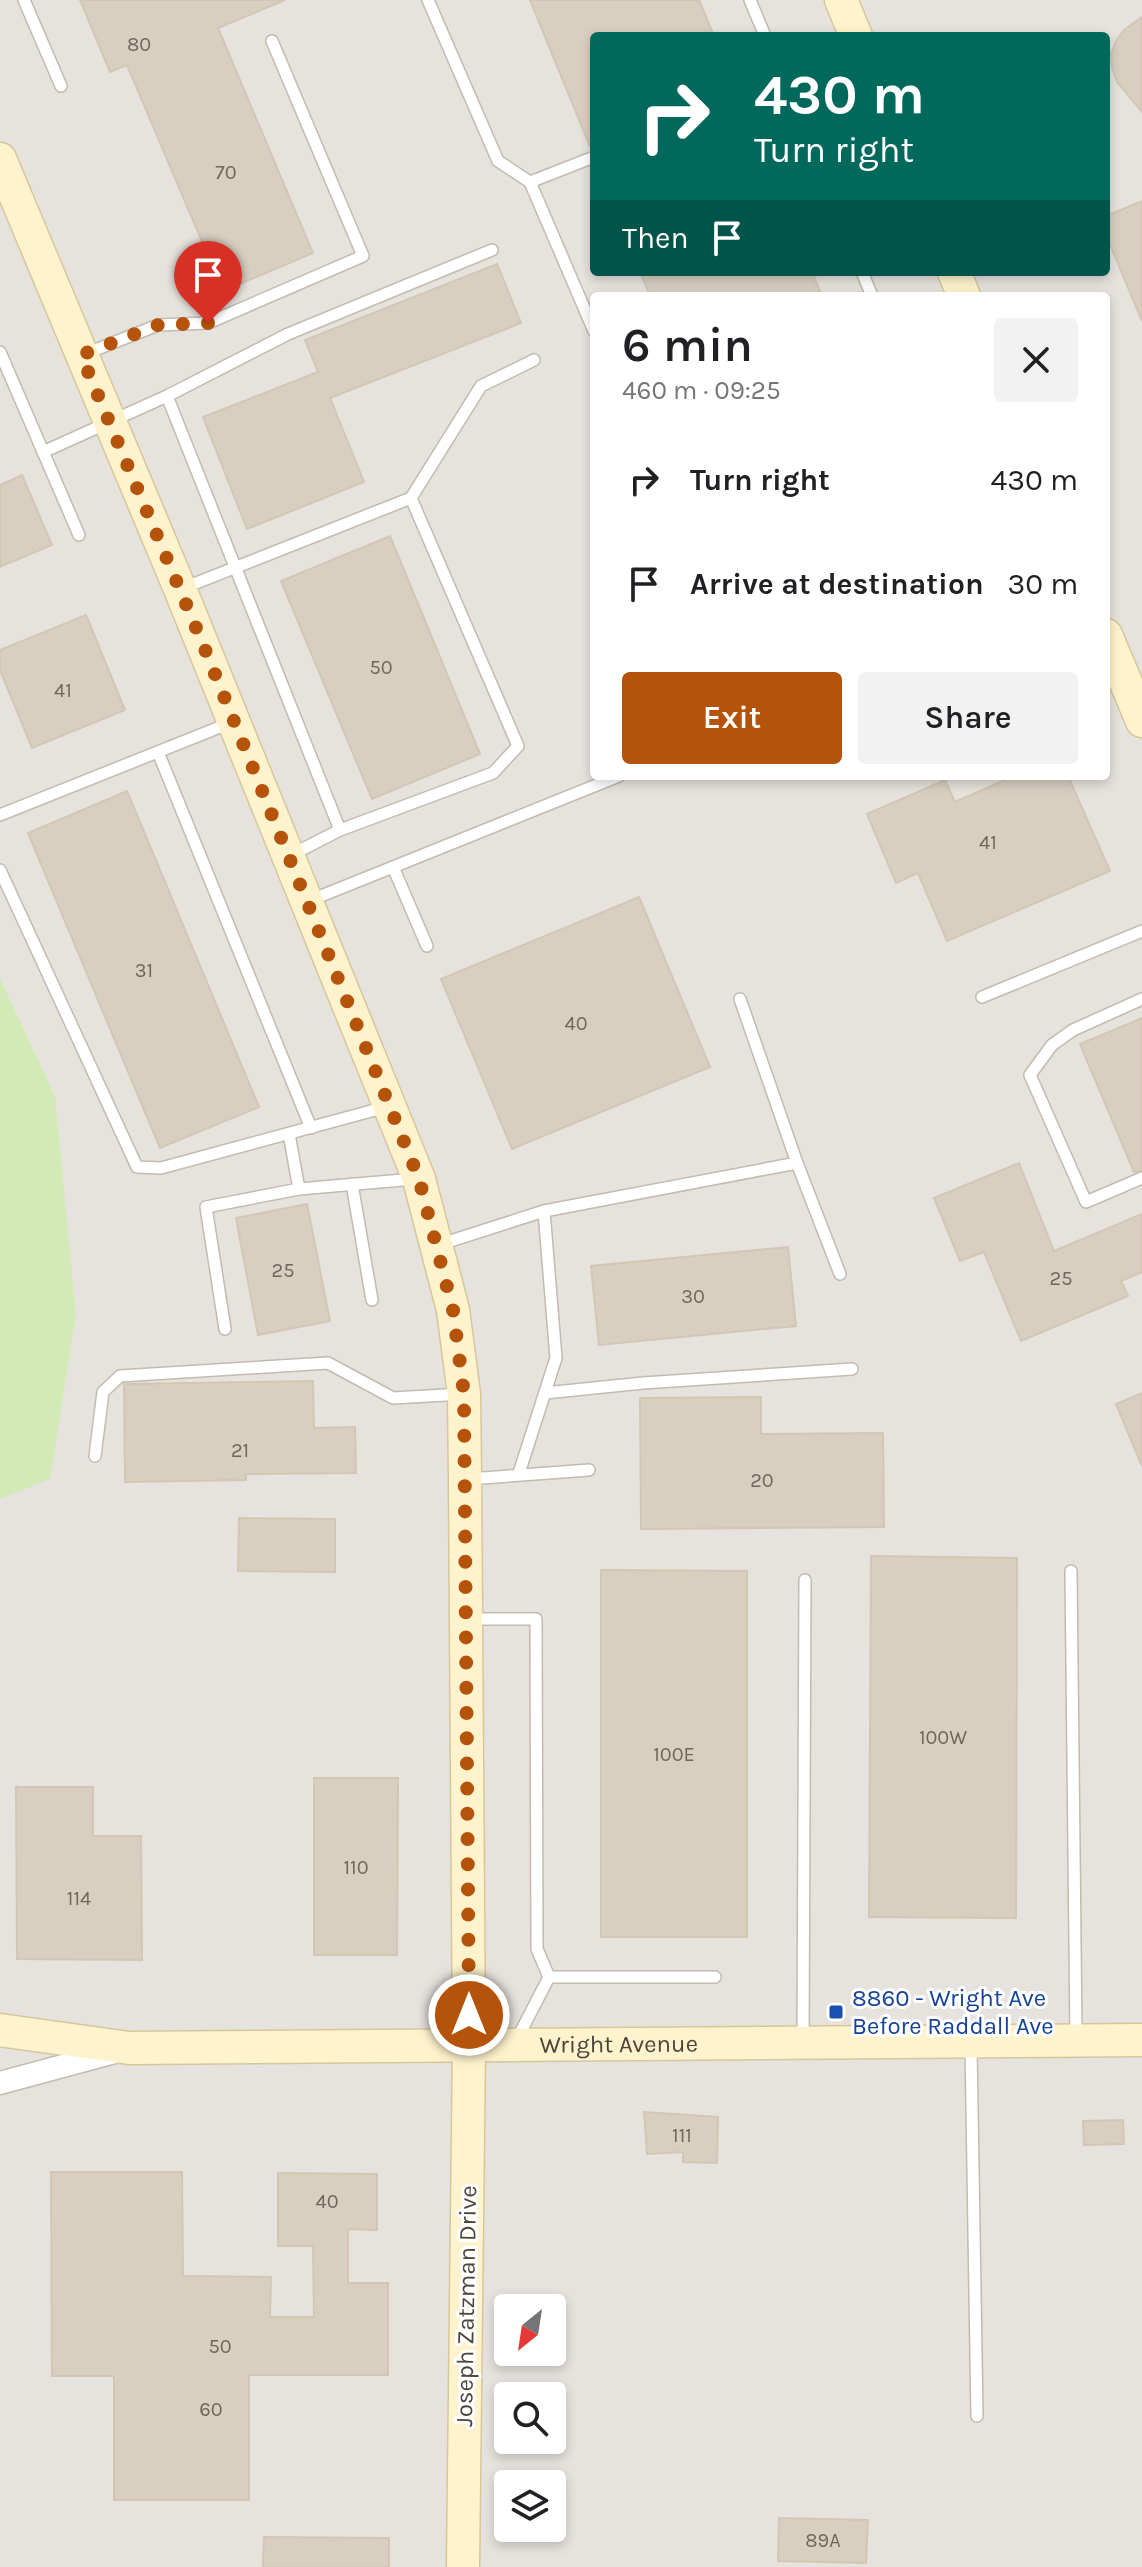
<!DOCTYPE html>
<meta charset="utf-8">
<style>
:root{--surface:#fff;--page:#f2f2f2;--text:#202124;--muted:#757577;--accent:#b45309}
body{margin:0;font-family:Karla,sans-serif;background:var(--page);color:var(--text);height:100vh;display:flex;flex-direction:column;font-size:30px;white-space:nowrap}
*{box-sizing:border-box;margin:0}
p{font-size:26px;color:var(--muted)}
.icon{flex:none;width:44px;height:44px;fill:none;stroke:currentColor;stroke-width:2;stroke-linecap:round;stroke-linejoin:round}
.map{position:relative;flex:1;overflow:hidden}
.side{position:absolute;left:590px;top:292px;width:520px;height:488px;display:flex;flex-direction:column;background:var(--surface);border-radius:8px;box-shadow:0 4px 12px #0003}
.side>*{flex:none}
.hud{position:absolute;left:590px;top:32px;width:520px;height:244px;border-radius:8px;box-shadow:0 4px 12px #0003;background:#00695c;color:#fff;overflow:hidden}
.needle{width:52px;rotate:210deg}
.buttons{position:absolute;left:494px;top:2294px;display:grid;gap:16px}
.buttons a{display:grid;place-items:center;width:72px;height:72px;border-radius:8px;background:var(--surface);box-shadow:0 4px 12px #0003;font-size:40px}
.pin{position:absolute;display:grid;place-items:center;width:68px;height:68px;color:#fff;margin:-82px -34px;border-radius:50% 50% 50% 0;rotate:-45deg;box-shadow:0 0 8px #0007}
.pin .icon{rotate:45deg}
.me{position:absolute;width:88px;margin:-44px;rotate:0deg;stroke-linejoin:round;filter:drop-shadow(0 0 6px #0008)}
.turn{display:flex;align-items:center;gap:28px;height:168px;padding:0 32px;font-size:36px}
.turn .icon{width:104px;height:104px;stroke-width:2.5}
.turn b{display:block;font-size:56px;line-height:68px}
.then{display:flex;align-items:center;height:76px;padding:0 32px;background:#0003;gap:16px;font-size:30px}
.round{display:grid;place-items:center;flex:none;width:84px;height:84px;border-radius:8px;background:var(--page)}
.summary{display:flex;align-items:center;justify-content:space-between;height:136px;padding:0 32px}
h1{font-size:48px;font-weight:600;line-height:60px}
.primary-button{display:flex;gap:16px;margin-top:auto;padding:16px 32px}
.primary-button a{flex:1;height:92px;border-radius:8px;background:var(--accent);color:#fff;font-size:32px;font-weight:600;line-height:92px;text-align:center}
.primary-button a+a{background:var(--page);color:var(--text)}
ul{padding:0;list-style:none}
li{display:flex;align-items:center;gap:24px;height:104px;padding:0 32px}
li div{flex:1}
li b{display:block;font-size:30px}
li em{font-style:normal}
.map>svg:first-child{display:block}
</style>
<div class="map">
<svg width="1142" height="2567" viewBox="0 0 1142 2567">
<rect width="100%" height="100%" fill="#f6f3ec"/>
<path fill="#e6e2dd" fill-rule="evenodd" d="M 0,0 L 1142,0 L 1142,2567 L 0,2567 L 0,1499 L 50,1478 L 55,1096 L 0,978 ZM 594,36 L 1106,36 L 1106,272 L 594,272 ZM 594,296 L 1106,296 L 1106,776 L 594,776 ZM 508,2308 L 552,2308 L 552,2352 L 508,2352 ZM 508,2396 L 552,2396 L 552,2440 L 508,2440 ZM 508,2484 L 552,2484 L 552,2528 L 508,2528 Z"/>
<polygon fill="#d2eab5" points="0,978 55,1096 76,1315 50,1479 0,1499"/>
<g fill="#d8cfc1" stroke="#d3c7b4" stroke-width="2">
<polygon points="80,0 285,0 218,28 313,253 223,291 127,65 110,72"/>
<polygon points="530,0 699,0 714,36 594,36 594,149 591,149"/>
<polygon points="1142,17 1142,112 1117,82 1112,68 1111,54 1116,41 1124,30"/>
<polygon points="1142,201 1142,321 1106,235 1106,216"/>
<polygon points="497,264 521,323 330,398 364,482 247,529 203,417 318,372 305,340"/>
<polygon points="640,272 812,272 822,296 650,296"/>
<polygon points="22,475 52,545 0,567 0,485"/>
<polygon points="390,536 480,754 372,799 281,581"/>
<polygon points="86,615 125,710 32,748 0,670 0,650"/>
<polygon points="1014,776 1068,776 1110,871 947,941 918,873 896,883 867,814 945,780 955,802"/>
<polygon points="127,791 259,1107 160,1148 28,833"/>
<polygon points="639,897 710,1067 512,1149 441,979"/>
<polygon points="1142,1018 1142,1170 1134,1172 1080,1044"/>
<polygon points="1019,1163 1054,1251 1142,1214 1142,1272 1121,1281 1128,1296 1021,1341 984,1252 960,1261 934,1198"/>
<polygon points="307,1204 330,1321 258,1335 236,1218"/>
<polygon points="788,1247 796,1326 599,1345 591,1266"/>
<polygon points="313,1381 314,1428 355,1427 356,1473 246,1474 246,1480 125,1482 124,1384"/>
<polygon points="1142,1393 1142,1466 1116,1404"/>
<polygon points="761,1397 761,1434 883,1433 884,1527 641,1529 640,1398"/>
<polygon points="239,1518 335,1519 335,1572 238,1571"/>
<polygon points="871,1556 1017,1558 1016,1918 869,1917"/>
<polygon points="601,1570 747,1571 747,1937 601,1937"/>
<polygon points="314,1778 398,1778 397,1955 314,1955"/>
<polygon points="16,1787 93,1787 93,1836 141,1836 142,1960 17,1959"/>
<polygon points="644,2112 718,2117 717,2163 683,2162 683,2152 647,2154"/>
<polygon points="1123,2120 1124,2144 1084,2145 1083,2121"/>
<polygon points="51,2172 182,2172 183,2276 271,2277 270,2317 314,2317 313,2246 278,2246 278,2173 377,2174 377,2230 348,2229 348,2283 388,2283 388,2375 249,2375 249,2500 114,2500 114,2376 52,2376"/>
<polygon points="779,2518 868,2520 866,2563 778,2561"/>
<polygon points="264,2537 389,2538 389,2567 263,2567"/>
</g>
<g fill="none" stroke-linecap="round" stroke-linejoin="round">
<defs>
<g id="lane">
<polyline points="24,0 61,86"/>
<polyline points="428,0 498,161 530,182 594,331"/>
<polyline points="750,0 765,36"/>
<polyline points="530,182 594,157"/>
<polyline points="862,272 872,296"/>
<polyline points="0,352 79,535"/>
<polyline points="85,354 158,325 208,323 363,256 272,41"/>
<polyline points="167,396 340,830"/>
<polyline points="43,452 167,396 288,334 492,250"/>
<polyline points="181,589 411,498"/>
<polyline points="158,752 311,1128"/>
<polyline points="0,815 230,723"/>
<polyline points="289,856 340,830 493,773 518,746 411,498 481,386 534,360"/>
<polyline points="393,867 427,946"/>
<polyline points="0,870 137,1167 161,1168 386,1107"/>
<polyline points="311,900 619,776"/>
<polyline points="982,997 1142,931"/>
<polyline points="740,999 797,1163 840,1274"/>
<polyline points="1142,999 1073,1030 1052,1045 1030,1075 1086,1202 1142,1178"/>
<polyline points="289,1134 299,1189"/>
<polyline points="352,1184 372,1300"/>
<polyline points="438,1245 544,1211 797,1163"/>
<polyline points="225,1329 206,1207 299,1189 414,1179"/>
<polyline points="545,1393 643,1383 852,1369"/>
<polyline points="95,1456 103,1392 120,1376 328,1363 393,1398 463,1394"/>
<polyline points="519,1473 556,1358 544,1211"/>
<polyline points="469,1479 589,1470"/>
<polyline points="1071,1571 1076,2036"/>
<polyline points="469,1619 536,1619 537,1949 549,1977"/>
<polyline points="516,2041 549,1977 715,1977"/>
<polyline points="803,2041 805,1580"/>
<polyline points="971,2045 977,2416"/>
</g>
<polyline id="street" points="0,2083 115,2052"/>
<g id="secondary">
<polyline points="841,0 856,36"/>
<polyline points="0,159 180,589 419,1179 453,1310 464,1394 465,1479 469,2045 463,2567"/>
<polyline points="954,272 964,296"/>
<polyline points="1106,635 1142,721"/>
<path id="s1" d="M 0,2030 L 129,2048 L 1142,2040"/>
</g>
</defs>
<use href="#lane" stroke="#c2bbae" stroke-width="14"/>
<use href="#street" stroke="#c2bbae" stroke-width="25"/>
<use href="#secondary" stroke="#d6c79b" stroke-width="35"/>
<use href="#lane" stroke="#fff" stroke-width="11"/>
<use href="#street" stroke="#fff" stroke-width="22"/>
<use href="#secondary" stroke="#fff3cd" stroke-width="32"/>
</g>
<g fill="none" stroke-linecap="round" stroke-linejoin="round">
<polyline stroke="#b45309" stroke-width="14" stroke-dasharray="0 25.2" points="208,323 158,325 81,355 202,642 419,1179 453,1310 464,1394 469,2015"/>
</g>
<rect fill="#1a4fb4" stroke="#fff" stroke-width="3" x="828" y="2004" width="16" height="16" rx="4"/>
<g text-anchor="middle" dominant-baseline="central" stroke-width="6" stroke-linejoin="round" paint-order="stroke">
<g font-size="20" fill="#6e675b">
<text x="139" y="44">80</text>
<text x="226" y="172">70</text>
<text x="381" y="667">50</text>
<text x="63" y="690">41</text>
<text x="988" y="842">41</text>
<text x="144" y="970">31</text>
<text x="576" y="1023">40</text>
<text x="283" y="1270">25</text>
<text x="1061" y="1278">25</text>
<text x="693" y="1296">30</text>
<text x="240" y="1450">21</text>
<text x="762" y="1480">20</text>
<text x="943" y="1737">100W</text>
<text x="674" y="1754">100E</text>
<text x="356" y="1867">110</text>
<text x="79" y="1898">114</text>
<text x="682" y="2135">111</text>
<text x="327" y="2201">40</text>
<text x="220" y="2346">50</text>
<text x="211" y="2409">60</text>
<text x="823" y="2540">89A</text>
</g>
<g font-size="24" fill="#164399" stroke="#fff" text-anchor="start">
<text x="852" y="1998">8860 - Wright Ave<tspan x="852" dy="28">Before Raddall Ave</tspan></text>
</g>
<g font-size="24" fill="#4b4439" stroke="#fff">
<text stroke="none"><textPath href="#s1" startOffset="620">Wright Avenue</textPath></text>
<text transform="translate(466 2306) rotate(-89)">Joseph Zatzman Drive</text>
</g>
</g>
</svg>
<div class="buttons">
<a><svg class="needle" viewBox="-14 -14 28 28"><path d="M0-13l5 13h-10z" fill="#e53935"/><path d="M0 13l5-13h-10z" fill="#757577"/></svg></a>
<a><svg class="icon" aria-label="search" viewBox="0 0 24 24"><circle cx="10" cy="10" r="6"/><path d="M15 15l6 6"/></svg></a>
<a><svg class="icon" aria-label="layers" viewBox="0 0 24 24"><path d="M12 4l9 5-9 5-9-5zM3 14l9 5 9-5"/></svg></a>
</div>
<div class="pin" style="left:208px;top:323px;background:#d93025"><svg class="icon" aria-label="arrive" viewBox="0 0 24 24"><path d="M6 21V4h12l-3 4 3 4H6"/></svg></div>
<svg class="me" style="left:469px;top:2015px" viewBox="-20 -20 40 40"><circle r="17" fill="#b45309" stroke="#fff" stroke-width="3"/><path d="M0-11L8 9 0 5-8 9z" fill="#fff"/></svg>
<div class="hud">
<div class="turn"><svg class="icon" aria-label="right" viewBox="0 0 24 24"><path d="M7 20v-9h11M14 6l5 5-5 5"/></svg><div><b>430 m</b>Turn right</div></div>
<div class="then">Then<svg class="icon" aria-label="arrive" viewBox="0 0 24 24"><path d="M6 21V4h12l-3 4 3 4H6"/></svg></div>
</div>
<section class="side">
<div class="summary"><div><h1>6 min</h1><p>460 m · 09:25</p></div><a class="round"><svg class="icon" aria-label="close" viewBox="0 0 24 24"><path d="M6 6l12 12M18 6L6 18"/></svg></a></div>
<ul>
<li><svg class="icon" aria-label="right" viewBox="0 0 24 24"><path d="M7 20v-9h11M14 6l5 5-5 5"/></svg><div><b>Turn right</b></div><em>430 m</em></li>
<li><svg class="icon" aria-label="arrive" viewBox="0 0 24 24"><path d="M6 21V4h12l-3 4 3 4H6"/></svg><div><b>Arrive at destination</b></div><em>30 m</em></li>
</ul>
<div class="primary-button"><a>Exit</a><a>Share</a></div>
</section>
</div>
